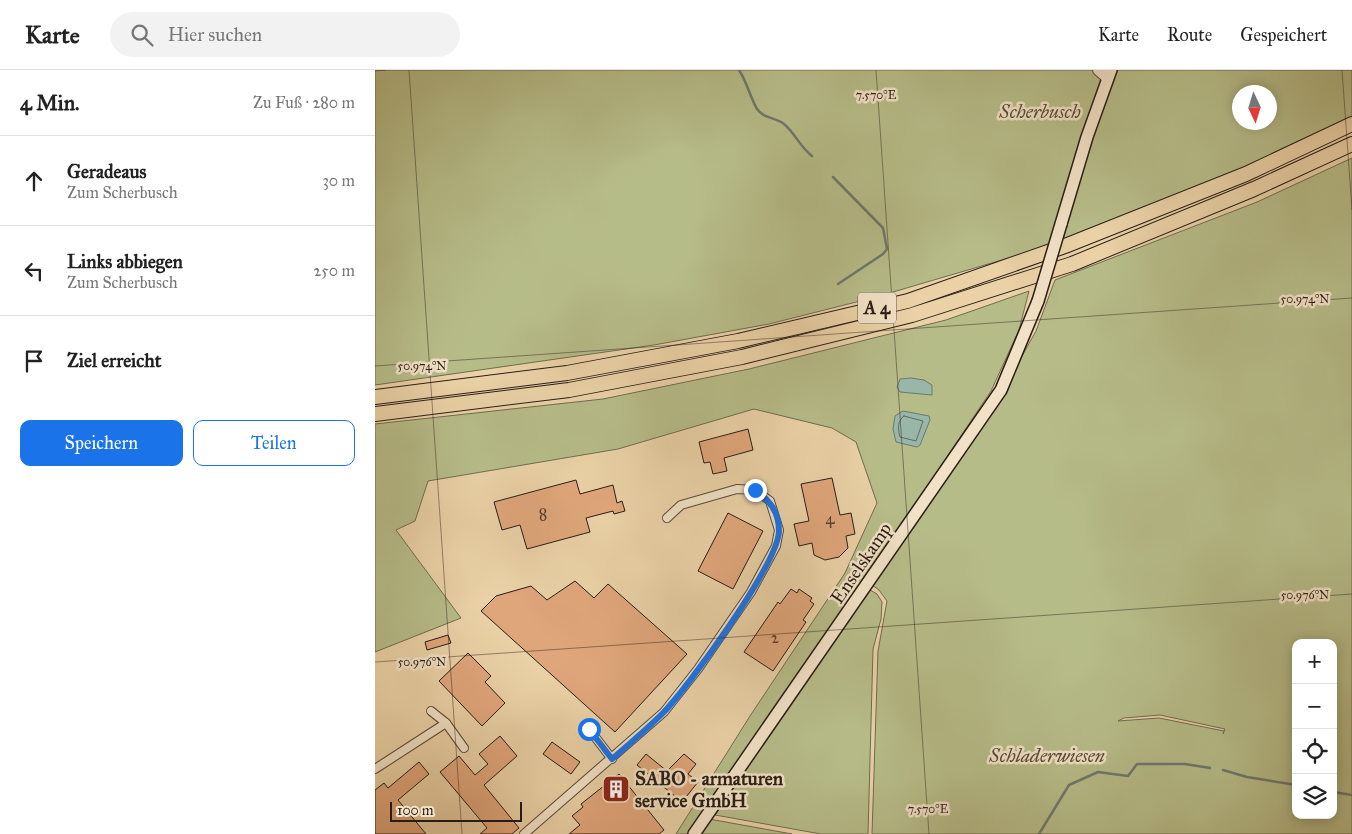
<!DOCTYPE html>
<html lang="de">
<head>
<meta charset="utf-8">
<style>
	body { margin:0; font-family:"IM FELL Great Primer",serif; background:#f2f2f2; color:#222 }
	.controls { position:absolute; right:15px; bottom:15px; display:grid; overflow:hidden; border-radius:10px; box-shadow:0 2px 12px #0003 }
	.controls button { width:45px; height:45px; display:grid; place-items:center; padding:0; border:0; border-bottom:1px solid #e0e0e0; background:#fff; color:#222; font:25px sans-serif }
	.compass { position:absolute; left:857px; top:15px; width:45px; height:45px; border-radius:50%; background:#fff; box-shadow:0 2px 12px #0003; rotate:176deg }
	.scale { position:absolute; left:15px; bottom:12px; width:132px; box-sizing:border-box; padding-left:5px; border:2px solid #291d16; border-top:0; font-size:14px; line-height:18px; white-space:nowrap; color:#291d16; -webkit-text-stroke:4px #f1e1c5; paint-order:stroke }
	.stop { position:absolute; width:15px; height:15px; margin:-11px; border:4px solid #1a73e8; border-radius:50%; background:#fff }
	.stop.end { background:#1a73e8; border-color:#fff; box-shadow:0 1px 5px #0008 }
	.list { margin:0; padding:0; list-style:none }
	h2 { display:flex; justify-content:space-between; align-items:center; height:65px; margin:0; padding:0 20px; font-size:21px }
	h2 small { font-size:16px; font-weight:400; color:#767676 }
	.list li { display:grid; grid-template-columns:32px 1fr auto; gap:15px; align-items:center; box-sizing:border-box; height:90px; padding:0 20px; border-top:1px solid #e0e0e0 }
	.list b { display:block; font-size:19px; white-space:nowrap }
	.list p { margin:0; font-size:16px; white-space:nowrap; color:#767676 }
	.list em { font-size:16px; font-style:normal; color:#767676 }
	.actions { display:flex; gap:10px; padding:15px 20px }
	.actions a { flex:1; padding:11px 0; border:1px solid #1a73e8; border-radius:10px; text-align:center; font-size:18px; color:#1a73e8 }
	.actions .main { background:#1a73e8; color:#fff }
	.icon { flex:none; width:28px; height:28px; fill:none; stroke:currentColor; stroke-width:2; stroke-linecap:round; stroke-linejoin:round }
	.map { position:relative; flex:none; width:977px; height:764px; overflow:hidden }
	header { display:flex; align-items:center; gap:30px; box-sizing:border-box; height:70px; padding:0 25px; background:#fff; border-bottom:1px solid #e0e0e0 }
	header strong { font-size:24px }
	nav { display:flex; gap:28px; margin-inline-start:auto; font-size:18px }
	.search { width:350px; height:45px; background:#f2f2f2; display:flex; align-items:center; gap:12px; box-sizing:border-box; padding:0 18px; border-radius:28px; color:#767676; font-size:19px }
	main { display:flex }
	aside { flex:1; background:#fff }
	.map>svg:first-child { display:block }
</style>
</head>
<body>
<header>
<strong>Karte</strong>
<div class="search"><svg class="icon" aria-label="search" viewBox="0 0 24 24"><circle cx="10" cy="10" r="6"/><path d="M15 15l6 6"/></svg>Hier suchen</div>
<nav><a>Karte</a><a>Route</a><a>Gespeichert</a></nav>
</header>
<main>
<aside>
<h2>4 Min.<small>Zu Fuß · 280 m</small></h2>
<ul class="list">
<li><svg class="icon" aria-label="ahead" viewBox="0 0 24 24"><path d="M12 20V5M6 11l6-6 6 6"/></svg><div><b>Geradeaus</b><p>Zum Scherbusch</p></div><em>30 m</em></li>
<li><svg class="icon" aria-label="left" viewBox="0 0 24 24"><path d="M17 20v-9H6M10 6l-5 5 5 5"/></svg><div><b>Links abbiegen</b><p>Zum Scherbusch</p></div><em>250 m</em></li>
<li><svg class="icon" aria-label="arrive" viewBox="0 0 24 24"><path d="M6 21V4h12l-3 4 3 4H6"/></svg><div><b>Ziel erreicht</b></div></li>
</ul>
<div class="actions"><a class="main">Speichern</a><a>Teilen</a></div>
</aside>
<div class="map">
<svg width="977" height="764" viewBox="0 0 977 764">
	<rect width="100%" height="100%" fill="#ead1a6"/>
	<filter id="stains"><feTurbulence type="fractalNoise" baseFrequency=".004" numOctaves="4"/><feColorMatrix values="0 0 0 0 .2 0 0 0 0 .09 0 0 0 0 .02 0 0 0 .5 -.17"/></filter>
	<radialGradient id="worn" r=".72"><stop offset=".6" stop-color="#630" stop-opacity="0"/><stop offset="1" stop-color="#630" stop-opacity=".3"/></radialGradient>
	<g fill="#b6bc88" stroke="#706c4f" fill-rule="evenodd">
		<path d="M0 0H977V47L870 98 688 172 501 227 394 254 279 275 0 315ZM864 22H894V52H864Z"/>
		<path d="M977 88V764H497L503 581 512 531 504 520 497 515 628 320 661 261 680 210 882 132ZM921 573H958V745H921ZM785 645 850 659 848 664 849 661 784 648 743 651 749 648Z"/>
		<path d="M654 221 644 260 616 321 486 515 313 764H301L375 646 470 503 502 433 481 372 457 358 379 339 243 379 53 411 40 451 21 460 86 548 0 582V354L228 329 374 299 571 250Z"/>
		<path d="M495 520 502 524 507 532 506 549 498 579 493 764H446L340 745Z"/>
		<path d="M334 749 417 764H324Z"/>
	</g>
	<g fill="#98b7a9" stroke="#6c796e">
		<path d="M536 308 549 310 557 315V325L525 322 522 317 525 309Z"/>
		<path d="M528 341 554 346 555 350 545 375 542 377 521 372 518 359 520 346Z"/>
	</g>
	<g fill="none" stroke-linecap="round" stroke-linejoin="round">
		<path stroke="#606a60" stroke-width="1" d="M529 346 548 351 541 371 525 367C523 359 522 351 529 346Z"/>
		<g stroke="#6c796e" stroke-width="2.5">
			<path d="M364 0C372 12 375 27 382 39 389 49 400 47 409 54 420 63 425 77 437 86"/>
			<path d="M458 107 508 158 512 179 508 184 463 214"/>
			<path d="M848 700 872 707 921 715"/>
			<path d="M958 722 977 725"/>
			<path d="M664 764 694 715 723 702 753 706 762 694H810L835 698"/>
		</g>
	</g>
	<g fill="#dfa67b" stroke="#291d16">
		<path d="M373 359 378 380 349 388 352 401 338 404 335 392 329 393 324 372Z"/>
		<path d="M457 408 465 445 476 443 480 464 471 466 473 478 464 487 450 490 439 485 437 473 424 476 419 454 434 451 426 414Z"/>
		<path d="M201 410 205 424 238 415 242 433 247 431 250 441 239 444 238 441 211 448 215 462 152 479 145 455 127 460 119 432Z"/>
		<path d="M353 443 388 461 358 519 323 501Z"/>
		<path d="M200 511 219 528 233 514 312 584 240 662 106 541 121 526 156 516 172 530Z"/>
		<path d="M416 519 422 523 424 519 437 528 435 531 439 534 428 550 431 552 398 601 369 582 403 532 405 534Z"/>
		<path d="M73 565 76 573 52 580 50 572Z"/>
		<path d="M93 583 116 606 110 612 130 633 107 656 64 611Z"/>
		<path d="M125 666 142 686 109 715 144 758 137 764H105L112 758 65 702 84 686 100 705 113 694 104 684Z"/>
		<path d="M177 672 205 692 196 704 168 684Z"/>
		<path d="M271 684 292 701 309 684 321 694 313 704 323 712 307 732 262 695Z"/>
		<path d="M44 692 54 704 23 730 51 764H0V720L9 713 13 718Z"/>
		<path d="M244 704 289 760 284 764H194L205 755 197 746 208 737 206 734Z"/>
	</g>
	<g fill="none" stroke-linecap="round" stroke-linejoin="round">
		<g stroke="#594a3a" stroke-width="10">
			<g id="minor">
				<path d="M56 641 71 653"/>
				<path d="M214 659 237 689"/>
				<path d="M0 699 71 653 89 678"/>
				<path d="M149 764 289 642 323 599 376 522 401 476 404 460 395 431 380 420 362 419 306 435 292 448"/>
			</g>
		</g>
		<g stroke="#594a3a" stroke-width="12">
			<path id="tertiary" d="M723 0 732 8"/>
		</g>
		<g stroke="#291d16" stroke-width="14">
			<g id="secondary">
				<path d="M686 154 712 67 736 0"/>
				<path d="M319 764 626 320 663 231"/>
			</g>
		</g>
		<g stroke="#291d16" stroke-width="16">
			<g id="motorway">
				<path d="M0 327 192 303 363 271 533 231 690 176 871 104 977 54"/>
				<path d="M0 344 194 320 367 287 537 245 697 194 879 119 977 74"/>
			</g>
		</g>
		<use href="#minor" stroke="#f1e1c5" stroke-width="8"/>
		<use href="#tertiary" stroke="#f1e1c5" stroke-width="10"/>
		<use href="#secondary" stroke="#f1e1c5" stroke-width="11"/>
		<use href="#motorway" stroke="#ead1a6" stroke-width="14"/>
		<g stroke="#291d16" stroke-width="14" stroke-linecap="butt">
			<path id="secondary-bridge" d="M663 231 686 154"/>
		</g>
		<use href="#secondary-bridge" stroke="#f1e1c5" stroke-width="11"/>
	</g>
	<g fill="none" stroke-linecap="round" stroke-linejoin="round">
		<path stroke="#1a73e8" stroke-width="6" d="M214 659 237 689C254 674 272 659 288 643 314 616 403 494 404 461 404 441 394 430 380 420"/>
	</g>
	<path fill="none" stroke="#291d16" stroke-width="1" stroke-opacity="0.45" d="M34 0 87 764M501 0 554 764M967 0 977 140M0 1 11 0M0 296 977 228M0 592 977 524"/>
	<defs>
		<g id="building-square" transform="scale(1.4375)"><rect x="-9" y="-9" width="18" height="18" rx="4" fill="#8f2418" stroke="#f1e1c5"/><path d="M-4-6H4V6H1V3H-1V6H-4ZM-2.5-4.3h1.7v1.8h-1.7ZM.8-4.3h1.7v1.8H.8ZM-2.5-1h1.7V.8h-1.7ZM.8-1h1.7V.8H.8Z" fill="#fff"/></g>
	</defs>
	<g fill-rule="evenodd">
		<use href="#building-square" x="241" y="719"/>
	</g>
	<g text-anchor="middle" dominant-baseline="central" stroke-width="5" stroke-linejoin="round" paint-order="stroke">
		<g font-size="16" fill="#563f2f">
			<text x="168" y="444">8</text>
			<text x="455" y="448">4</text>
			<text x="400" y="567">2</text>
		</g>
		<rect fill="#f1e1c5" stroke="#65584a" stroke-width="1" x="483" y="222.5" width="38" height="31" rx="4"/>
		<g font-size="18" font-weight="bold" fill="#291d16">
			<text x="502" y="238">A 4</text>
		</g>
		<g font-size="19" font-style="italic" fill="#534d38" stroke="#f1e1c5">
			<text x="665" y="41">Scherbusch</text>
			<text x="672" y="685">Schladerwiesen</text>
		</g>
		<g font-size="19" fill="#291d16" stroke="#f1e1c5">
			<text transform="translate(486 493) rotate(-56)">Enselskamp</text>
		</g>
		<g font-size="19" font-weight="bold" fill="#291d16" stroke="#f1e1c5" text-anchor="start">
			<text x="260" y="708">SABO - armaturen<tspan x="260" dy="22">service GmbH</tspan></text>
		</g>
	</g>
	<g font-size="12" text-anchor="middle" fill="#291d16" stroke="#f1e1c5" stroke-width="5" stroke-linejoin="round" paint-order="stroke">
		<text x="501" y="29">7.570°E</text>
		<text x="930" y="233">50.974°N</text>
		<text x="47" y="300">50.974°N</text>
		<text x="930" y="529">50.976°N</text>
		<text x="47" y="596">50.976°N</text>
		<text x="553" y="743">7.570°E</text>
	</g>
	<rect width="100%" height="100%" filter="url(#stains)"/>
	<rect width="100%" height="100%" fill="url(#worn)"/>
</svg>
<div class="controls">
<button>+</button>
<button>−</button>
<button><svg class="icon" aria-label="locate" viewBox="0 0 24 24"><circle cx="12" cy="12" r="6"/><path d="M12 2v4M12 18v4M2 12h4M18 12h4"/></svg></button>
<button><svg class="icon" aria-label="layers" viewBox="0 0 24 24"><path d="M12 4l9 5-9 5-9-5zM3 14l9 5 9-5"/></svg></button>
</div>
<svg class="compass" viewBox="-18 -18 36 36"><path d="M0-13l5 13h-10z" fill="#e53935"/><path d="M0 13l5-13h-10z" fill="#767676"/></svg>
<div class="scale">100 m</div>
<div class="stop" style="left:214px;top:659px"></div>
<div class="stop end" style="left:380px;top:420px"></div>
</div>
</main>
</body>
</html>
